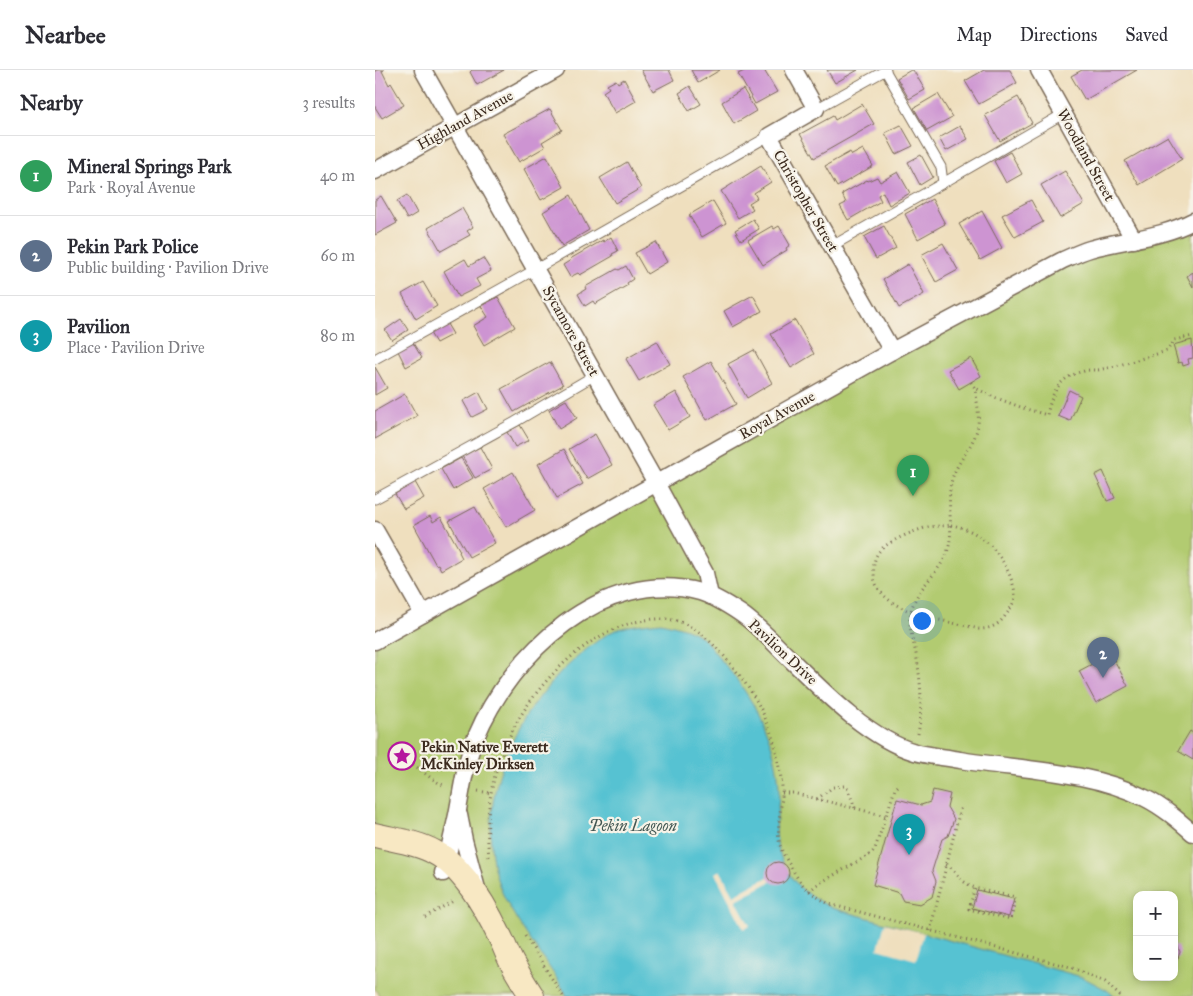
<!DOCTYPE html>
<html lang="en">
<head>
<meta charset="utf-8">
<style>
	body { margin:0; font-family:"IM FELL Great Primer",serif; background:#f7f7f7; color:#2b2b33 }
	.controls { position:absolute; right:15px; bottom:15px; display:grid; overflow:hidden; border-radius:10px; box-shadow:0 2px 8px #0003 }
	.controls button { width:45px; height:45px; display:grid; place-items:center; padding:0; border:0; border-bottom:1px solid #e1e1e2; background:#fff; color:#2b2b33; font:25px sans-serif }
	.you { position:absolute; left:546px; top:550px; width:18px; height:18px; margin:-12px; border:4px solid #fff; border-radius:50%; background:#1a73e8; box-shadow:0 0 0 8px #1a73e833 }
	.badge { display:grid; place-items:center; width:32px; height:32px; border-radius:50%; background:#b5179e; color:#fff; font-size:16px; font-weight:700 }
	.pin { position:absolute; translate:-50% -41px; filter:drop-shadow(0 1px 2px #0008) }
	.pin::after { content:''; position:absolute; top:26px; width:18px; height:15px; background:inherit; clip-path:polygon(0 0,100% 0,50% 100%) }
	.list { margin:0; padding:0; list-style:none }
	h2 { display:flex; justify-content:space-between; align-items:center; height:65px; margin:0; padding:0 20px; font-size:21px }
	h2 small { font-size:16px; font-weight:400; color:#7c7c81 }
	.list li { display:grid; grid-template-columns:32px 1fr auto; gap:15px; align-items:center; box-sizing:border-box; height:80px; padding:0 20px; border-top:1px solid #e1e1e2 }
	.list b { display:block; font-size:19px; white-space:nowrap }
	.list p { margin:0; font-size:16px; white-space:nowrap; color:#7c7c81 }
	.list em { font-size:16px; font-style:normal; color:#7c7c81 }
	.map { position:relative; flex:none; width:818px; height:926px; overflow:hidden }
	header { display:flex; align-items:center; gap:30px; box-sizing:border-box; height:70px; padding:0 25px; background:#fff; border-bottom:1px solid #e1e1e2 }
	header strong { font-size:24px }
	nav { display:flex; gap:28px; margin-inline-start:auto; font-size:18px }
	main { display:flex }
	aside { flex:1; background:#fff }
	.map>svg:first-child { display:block }
</style>
</head>
<body>
<header>
<strong>Nearbee</strong>
<nav><a>Map</a><a>Directions</a><a>Saved</a></nav>
</header>
<main>
<aside>
<h2>Nearby<small>3 results</small></h2>
<ul class="list">
<li><span class="badge" style="background:#2e9e5b">1</span><div><b>Mineral Springs Park</b><p>Park · Royal Avenue</p></div><em>40 m</em></li>
<li><span class="badge" style="background:#5c6f8a">2</span><div><b>Pekin Park Police</b><p>Public building · Pavilion Drive</p></div><em>60 m</em></li>
<li><span class="badge" style="background:#0f9aa8">3</span><div><b>Pavilion</b><p>Place · Pavilion Drive</p></div><em>80 m</em></li>
</ul>
</aside>
<div class="map">
<svg width="818" height="926" viewBox="0 0 818 926">
	<rect width="100%" height="100%" fill="#f7f3e8"/>
	<filter id="ink" filterUnits="userSpaceOnUse"><feTurbulence type="fractalNoise" baseFrequency=".02" numOctaves="2"/><feDisplacementMap in="SourceGraphic" scale="10" xChannelSelector="R" yChannelSelector="G"/><feConvolveMatrix kernelMatrix="1 2 1 2 8 2 1 2 1" color-interpolation-filters="sRGB"/></filter>
	<filter id="wash" filterUnits="userSpaceOnUse"><feTurbulence type="fractalNoise" baseFrequency=".0096" numOctaves="4" result="noise"/><feDisplacementMap in="SourceGraphic" scale="20" xChannelSelector="R" yChannelSelector="G"/><feGaussianBlur stdDeviation="1.12" result="paint"/><feColorMatrix in="noise" values="0 0 0 0 0 0 0 0 0 0 0 0 0 0 0 0 0 1.4 0 .05"/><feComposite in="paint" operator="in"/></filter>
	<g filter="url(#wash)">
		<rect width="100%" height="100%" fill="#efdfbe"/>
		<path fill="#b2cb71" stroke="#767a48" fill-rule="evenodd" d="M818 151V926H4L0 919V571L673 198ZM762 825H799V907H762Z"/>
		<path fill="#57c2d2" stroke="#497678" d="M286 552C299 555 313 558 325 566 332 571 339 581 345 589 377 625 403 671 404 721 404 743 397 764 405 785 416 814 431 825 457 838L707 907 732 920 739 926H192C171 886 128 842 119 798 104 721 141 642 198 591 209 581 221 571 234 563 250 555 268 554 286 552Z"/>
		<g fill="#efdfbe">
			<path d="M412 797 414 802 361 830 375 856 369 859 340 803 345 800 359 825Z"/>
			<path d="M510 853 549 863 541 890 503 879Z"/>
		</g>
		<g id="blocks">
			<g fill="#cd94d2">
				<path d="M0 0H9L7 1 14 15 16 13 29 35 7 48 0 37Z"/>
				<path d="M97 0H129L102 15 95 2Z"/>
				<path d="M266 0H294L299 10 278 21Z"/>
				<path d="M316 0H345L323 13Z"/>
				<path d="M371 0H389L402 22 380 34 363 4Z"/>
				<path d="M452 0H483L460 13Z"/>
				<path d="M536 0H538L550 20 534 29 522 8Z"/>
				<path d="M609 0H635L642 13 604 34 590 11Z"/>
				<path d="M707 0H762L710 30 696 6Z"/>
				<path d="M249 9 261 31 240 43 228 22 234 18 232 15 241 10 243 13Z"/>
				<path d="M315 16 326 34 314 41 304 23Z"/>
				<path d="M368 19 381 41 359 54 347 32Z"/>
				<path d="M563 24 577 47 552 61 539 38Z"/>
				<path d="M643 27 657 53 625 71 610 45Z"/>
				<path d="M487 34 499 54 439 88 425 64 458 46 460 50Z"/>
				<path d="M175 39 187 60 167 72 170 77 144 92 128 64Z"/>
				<path d="M526 55 538 76 521 84 510 63Z"/>
				<path d="M585 56 593 69 571 81 564 68Z"/>
				<path d="M793 66 807 89 764 115 750 91Z"/>
				<path d="M488 79 498 96 462 117 450 96 475 82 477 85Z"/>
				<path d="M635 82 647 104 631 113 619 91Z"/>
				<path d="M546 85 558 107 545 115 533 92Z"/>
				<path d="M172 86 189 117 166 130 149 99Z"/>
				<path d="M252 92 266 118 240 133 225 108Z"/>
				<path d="M386 96 396 112 379 123 382 128 374 133 378 139 363 148 346 121Z"/>
				<path d="M690 101 709 134 685 148 666 115Z"/>
				<path d="M523 102 535 123 514 135 508 122 503 125 506 131 473 150 465 136 471 133 467 124 492 110 493 111 502 107 505 112Z"/>
				<path d="M32 125 42 143 32 149 22 131Z"/>
				<path d="M196 125 214 160 187 176 168 142Z"/>
				<path d="M6 126 22 153 0 165V130Z"/>
				<path d="M557 129 570 154 543 169 530 144Z"/>
				<path d="M656 130 668 152 640 167 627 145Z"/>
				<path d="M338 131 351 153 327 167 314 145Z"/>
				<path d="M87 138 98 157 92 161 95 165 66 181 53 158Z"/>
				<path d="M607 141 627 178 605 190 584 154Z"/>
				<path d="M378 149 384 159 366 170 360 160Z"/>
				<path d="M397 156 399 159 404 156 415 175 411 178 412 180 388 195 373 170Z"/>
				<path d="M509 156 521 178 501 189 489 167Z"/>
				<path d="M236 167 243 181 237 184 238 186 205 205 203 203 195 207 188 195 196 190 195 189 228 170 229 172Z"/>
				<path d="M281 172 292 192 272 204 260 183Z"/>
				<path d="M568 173 583 200 561 212 546 185Z"/>
				<path d="M108 188 116 201 101 209 105 216 83 227 69 201 90 189 94 196Z"/>
				<path d="M533 194 549 224 524 238 508 209Z"/>
				<path d="M251 196 258 209 252 213 253 215 220 234 218 231 210 236 203 224 211 219 210 217 242 199 244 200Z"/>
				<path d="M818 202V217L812 206Z"/>
				<path d="M48 212 62 236 41 249 27 224Z"/>
				<path d="M378 225 387 241 358 257 349 241Z"/>
				<path d="M123 227 140 257 109 275 98 256 113 247 106 236Z"/>
				<path d="M26 249 33 260 17 270 10 260Z"/>
				<path d="M420 250 439 284 416 298 396 264Z"/>
				<path d="M72 254 78 264 61 273 55 263Z"/>
				<path d="M817 270 818 288 813 289 814 294 808 296 807 292 803 293 798 275Z"/>
				<path d="M282 271 295 294 264 311 251 289Z"/>
				<path d="M38 273 47 288 31 297 23 281Z"/>
				<path d="M379 280 397 313 372 328 353 294Z"/>
				<path d="M596 288 606 306 584 319 573 300Z"/>
				<path d="M336 291 361 334 332 350 308 307Z"/>
				<path d="M175 292 188 315 139 342 126 319Z"/>
				<path d="M0 297 12 318 0 325Z"/>
				<path d="M694 320 706 326 695 351 683 346Z"/>
				<path d="M104 322 113 339 97 347 88 331Z"/>
				<path d="M301 322 315 347 293 360 278 335Z"/>
				<path d="M30 324 42 346 0 369V341Z"/>
				<path d="M191 330 202 348 184 359 174 340Z"/>
				<path d="M145 355 154 370 140 377 132 362Z"/>
				<path d="M220 364 237 395 212 409 194 379Z"/>
				<path d="M105 377 117 399 100 408 87 386Z"/>
				<path d="M189 379 208 414 182 428 163 394Z"/>
				<path d="M86 388 98 408 78 420 66 399Z"/>
				<path d="M728 401 740 428 732 431 720 405Z"/>
				<path d="M138 402 160 440 131 457 109 419Z"/>
				<path d="M40 412 49 428 29 439 20 424Z"/>
				<path d="M100 437 120 473 94 487 74 451Z"/>
				<path d="M55 446 58 452 66 447 85 481 84 482 87 488 66 500 63 494 61 495 39 455Z"/>
				<path d="M736 584 753 616 721 633 704 601Z"/>
				<path d="M815 661 818 663V690L803 681Z"/>
				<path d="M558 720 575 724 572 737 579 749 573 766 567 769 557 801 561 811 557 827 545 834 528 831 524 823 498 815 522 729 546 735 555 732Z"/>
				<circle cx="403" cy="803" r="11"/>
				<path d="M602 820 639 829 634 847 597 838Z"/>
				<path d="M799 876 803 877 805 882 803 888 799 890Z"/>
			</g>
		</g>
	</g>
	<g filter="url(#ink)">
		<use href="#blocks" fill-opacity="0" stroke="#7a6956" stroke-width="1"/>
		<g fill="none" stroke-linecap="round" stroke-linejoin="round">
			<g stroke="#7a6956" stroke-width="11">
				<g id="service">
					<path d="M441 39 511 0"/>
					<path d="M568 113 688 44"/>
					<path d="M457 176 568 113 566 97 510 0"/>
					<path d="M0 289 161 199 394 66"/>
					<path d="M0 429 140 352 220 305"/>
				</g>
			</g>
			<g stroke="#7a6956" stroke-width="19">
				<g id="minor">
					<path d="M48 0 281 413 330 503 335 526"/>
					<path d="M419 0 441 39 394 66 517 281"/>
					<path d="M664 0 759 170"/>
					<path d="M0 101 181 0"/>
					<path d="M0 460 48 544"/>
					<path d="M0 571 517 281 686 191C695 187 705 182 715 179 750 169 786 168 818 151"/>
					<path d="M84 745 89 770 102 819"/>
					<path d="M68 803C73 784 78 764 82 745 87 719 90 692 101 667 136 584 228 496 325 522 339 526 353 535 365 543 380 553 393 567 406 580 442 615 491 668 540 682 554 686 570 687 585 690 646 700 713 700 770 728 788 737 803 750 818 763"/>
				</g>
			</g>
			<g stroke="#7a6956" stroke-width="26">
				<path id="secondary" d="M0 765C19 770 41 772 59 782 87 796 111 838 124 865 129 874 132 884 137 893 143 904 150 915 157 926"/>
			</g>
			<g stroke="#7a6956" stroke-width="3" stroke-dasharray="1 4" stroke-linecap="butt">
				<path d="M596 312 600 318 619 327 648 338 672 345C677 322 684 307 709 301 715 299 722 301 728 299 750 294 771 287 792 281L799 270 818 266"/>
				<path d="M576 455C604 459 625 481 635 506 637 511 640 519 640 525 640 532 635 540 630 546 624 555 615 559 604 559 578 552 543 548 520 534 510 528 499 517 499 505 498 497 499 489 503 483 510 472 541 460 553 457 561 456 569 456 576 455Z"/>
				<path d="M543 664C548 637 546 611 541 584 539 573 534 559 535 547 538 520 562 506 571 485 581 462 571 438 576 414 579 395 595 381 601 363 606 349 602 333 600 318"/>
				<path d="M35 693 28 697 20 696 16 687 17 680 23 676 29 675C36 681 37 684 35 693 48 700 58 712 71 716"/>
				<path d="M103 721 115 723"/>
				<path d="M407 723H418L511 746"/>
				<path d="M442 729 458 717 469 716 473 719 480 738"/>
				<path d="M114 787C109 737 118 696 142 652 165 611 208 568 253 554 269 549 292 546 308 553 326 561 336 572 349 586 376 617 397 651 403 692 405 703 408 715 407 726 406 741 401 760 405 775 407 782 411 789 415 795 427 818 433 821 454 834L695 897 730 912 745 926"/>
				<path d="M571 795C580 798 582 808 591 813 601 821 628 824 641 827L636 849 594 839 600 817"/>
				<path d="M434 821 443 814 496 784 500 779 520 719 523 716"/>
				<path d="M50 847 80 830"/>
				<path d="M555 861 586 736"/>
				<path d="M150 866 188 926"/>
			</g>
			<use href="#service" stroke="#fff" stroke-width="9"/>
			<use href="#minor" stroke="#fff" stroke-width="16"/>
			<use href="#secondary" stroke="#f8e8c3" stroke-width="24"/>
		</g>
	</g>
	<defs>
		<g id="sight-ring" transform="scale(1.4375)"><circle r="9.5" fill="#f7f3e8" stroke="#b5179e" stroke-width="1.5"/><path d="M0-6L1.8-2.2L6-1.7L2.9 1.2L3.7 5.4L0 3.3L-3.7 5.4L-2.9 1.2L-6-1.7L-1.8-2.2Z" fill="#b5179e"/></g>
	</defs>
	<g fill-rule="evenodd">
		<use href="#sight-ring" x="27" y="686"/>
	</g>
	<g text-anchor="middle" dominant-baseline="central" stroke-width="4.5" stroke-linejoin="round" paint-order="stroke">
		<g font-size="15" fill="#3b2a1e" stroke="#f7f3e8">
			<text transform="translate(90 50) rotate(-29)">Highland Avenue</text>
			<text transform="translate(711 85) rotate(61)">Woodland Street</text>
			<text transform="translate(431 131) rotate(60)">Christopher Street</text>
			<text transform="translate(196 261) rotate(61)">Sycamore Street</text>
			<text transform="translate(402 345) rotate(-29)">Royal Avenue</text>
			<text transform="translate(408 582) rotate(43)">Pavilion Drive</text>
		</g>
		<g font-size="15" font-weight="bold" fill="#3b2a1e" stroke="#f7f3e8" text-anchor="start">
			<text x="46" y="677">Pekin Native Everett<tspan x="46" dy="17">McKinley Dirksen</tspan></text>
		</g>
		<g font-size="16" font-style="italic" fill="#435854" stroke="#f7f3e8">
			<text x="258" y="755">Pekin Lagoon</text>
		</g>
	</g>
</svg>
<div class="controls">
<button>+</button>
<button>−</button>
</div>
<div class="you"></div>
<div class="pin badge" style="left:538px;top:426px;background:#2e9e5b">1</div>
<div class="pin badge" style="left:728px;top:608px;background:#5c6f8a">2</div>
<div class="pin badge" style="left:534px;top:785px;background:#0f9aa8">3</div>
</div>
</main>
</body>
</html>
